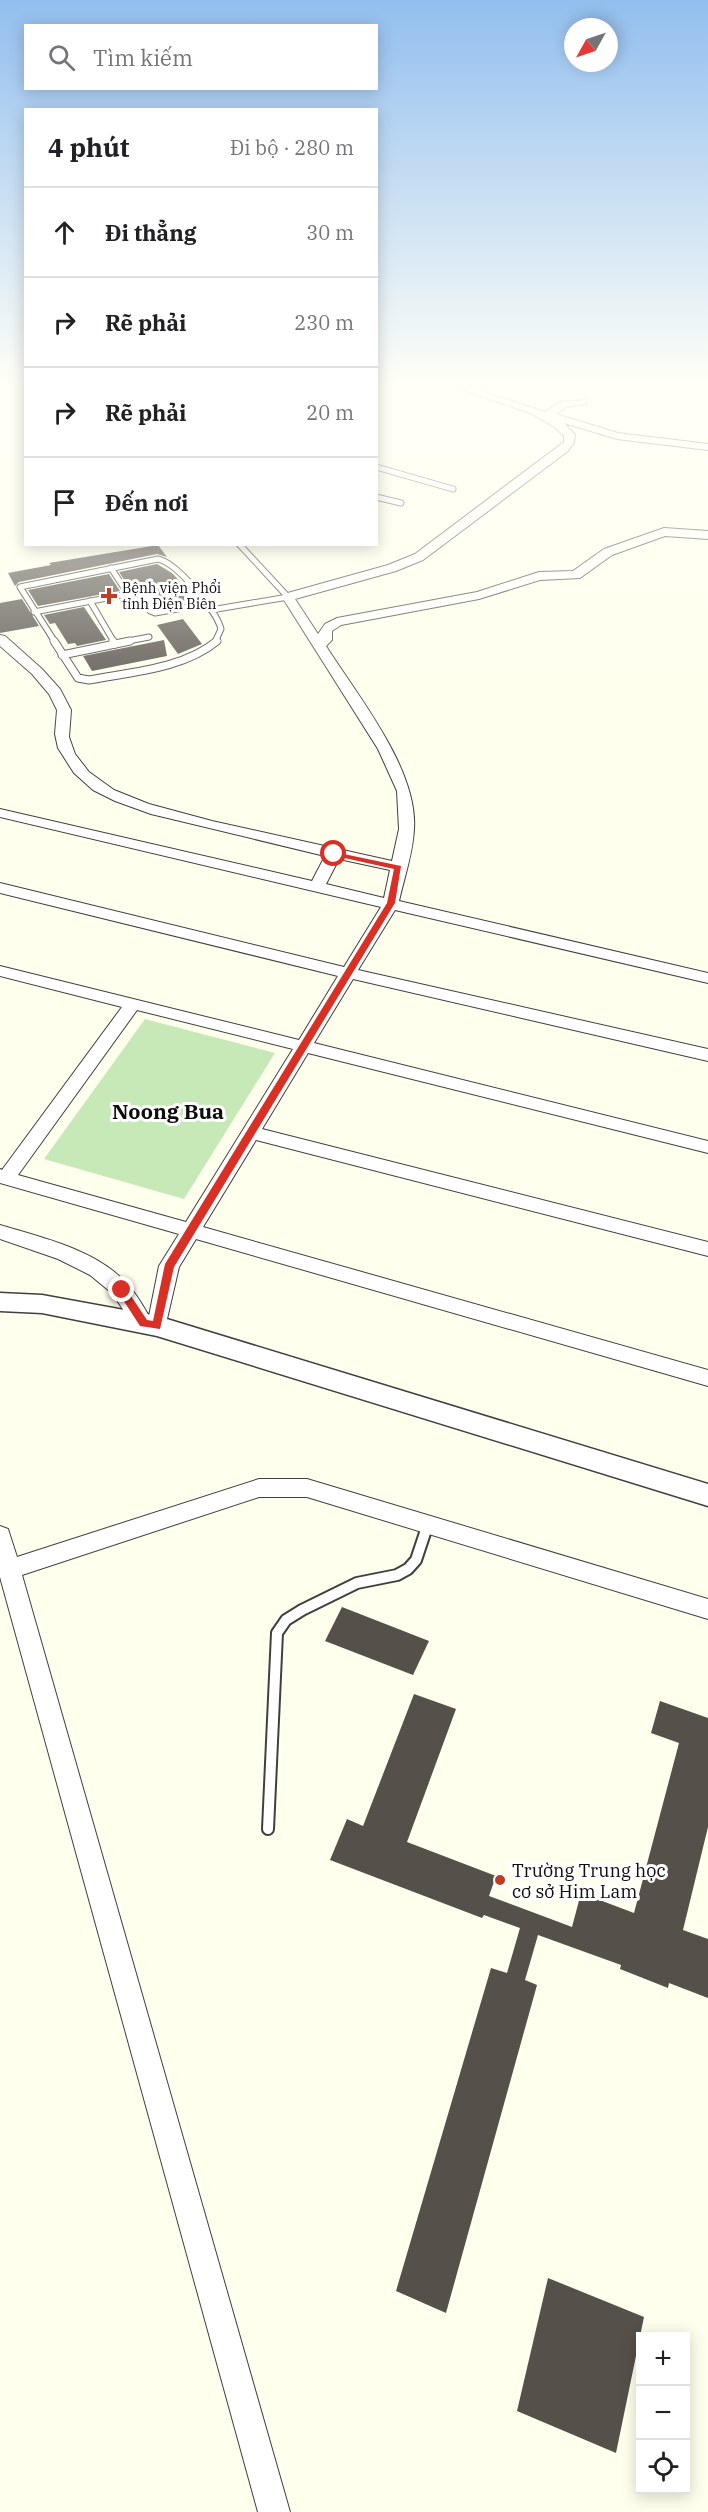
<!DOCTYPE html>
<html lang="vi">
<head>
<meta charset="utf-8">
<style>
	body { margin:0; font-family:"IBM Plex Serif",serif; background:#f2f2f2; color:#202124 }
	.controls { position:absolute; right:18px; bottom:18px; display:grid; overflow:hidden; border-radius:0px; box-shadow:0 3px 15px #0003 }
	.controls button { width:54px; height:54px; display:grid; place-items:center; padding:0; border:0; border-bottom:2px solid #e0e0e0; background:#fff; color:#202124; font:30px sans-serif }
	.compass { position:absolute; left:564px; top:18px; width:54px; height:54px; border-radius:50%; background:#fff; box-shadow:0 3px 15px #0003; rotate:230deg }
	.stop { position:absolute; width:18px; height:18px; margin:-14px; border:4px solid #d93025; border-radius:50%; background:#fff }
	.stop.end { background:#d93025; border-color:#fff; box-shadow:0 2px 6px #0008 }
	.list { margin:0; padding:0; list-style:none }
	h2 { display:flex; justify-content:space-between; align-items:center; height:78px; margin:0; padding:0 24px; font-size:26px }
	h2 small { font-size:20px; font-weight:400; color:#757577 }
	.list li { display:grid; grid-template-columns:39px 1fr auto; gap:18px; align-items:center; box-sizing:border-box; height:90px; padding:0 24px; border-top:2px solid #e0e0e0 }
	.list b { display:block; font-size:22px; white-space:nowrap }
	.list em { font-size:20px; font-style:normal; color:#757577 }
	.icon { flex:none; width:33px; height:33px; fill:none; stroke:currentColor; stroke-width:2; stroke-linecap:round; stroke-linejoin:round }
	.map { position:relative; flex:none; width:708px; height:2512px; overflow:hidden }
	.search { position:absolute; background:#fff; box-shadow:0 3px 15px #0003; left:24px; top:24px; width:354px; height:66px; display:flex; align-items:center; gap:15px; box-sizing:border-box; padding:0 21px; border-radius:0px; color:#757577; font-size:22px }
	.panel { position:absolute; background:#fff; box-shadow:0 3px 15px #0003; left:24px; top:108px; width:354px; height:438px; border-radius:0px }
	.map>svg:first-child { display:block }
</style>
</head>
<body>
<div class="map">
<svg width="708" height="2512" viewBox="0 0 708 2512">
	<rect width="100%" height="100%" fill="#ffffed"/>
	<path fill="#c6e9b7" d="M145 1019 275 1053 184 1199 44 1159Z"/>
	<g fill="#555049">
		<path d="M158 545 167 557 157 554 19 582 15 586 8 573 51 565 49 563Z"/>
		<path d="M157 564 172 573 196 598 162 605 151 589H130L119 572Z"/>
		<path d="M109 574 120 591 38 606 28 590Z"/>
		<path d="M22 599 39 626 0 633V603Z"/>
		<path d="M84 607 106 640 77 646 75 643 68 644 55 623 50 624 44 615Z"/>
		<path d="M183 619 202 644 178 654 157 625Z"/>
		<path d="M164 640 167 656 92 671 83 656Z"/>
		<path d="M342 1607 429 1641 413 1675 325 1641Z"/>
		<path d="M414 1694 456 1709 407 1842 496 1876 489 1896 572 1927 581 1893 634 1913 679 1743 651 1733 660 1701 708 1718V1827L683 1930 708 1939V1998L669 1983 668 1988 620 1969 621 1965 538 1935 525 1980 537 1985 446 2313 396 2291 491 1968 507 1973 520 1928 484 1915 482 1918 330 1860 347 1819 363 1826Z"/>
		<path d="M548 2278 644 2317 616 2453 517 2411Z"/>
	</g>
	<g fill="none" stroke-linecap="round" stroke-linejoin="round">
		<g stroke="#404040" stroke-width="7">
			<g id="service-far2">
				<path d="M376 467 453 489"/>
				<path d="M376 497 401 503"/>
				<path d="M239 544 288 597"/>
				<path d="M111 568 128 594"/>
				<path d="M90 601 114 642"/>
				<path d="M211 610 288 597"/>
				<path d="M34 612 138 592 150 611 155 613 205 604"/>
				<path d="M55 642 20 587 158 559C177 563 216 610 221 629L215 642"/>
				<path d="M123 642 149 637"/>
			</g>
		</g>
		<g stroke="#404040" stroke-width="9">
			<g id="service-far1">
				<path d="M54 641 78 678 89 680C131 672 183 669 217 641"/>
				<path d="M113 641 115 644"/>
				<path d="M62 655 130 641"/>
			</g>
		</g>
		<g stroke="#404040" stroke-width="14">
			<path id="service" d="M268 1829 277 1633 286 1620 302 1610 357 1583 397 1575 408 1569 416 1560 428 1524"/>
		</g>
		<g stroke="#404040" stroke-width="2">
			<g id="minor">
				<path d="M454 387H469L545 412 560 402 586 400V404L567 407 556 414 618 433 708 444V450L617 439 564 423 575 435 574 442 568 451 423 560 396 571 295 599 318 634 325 624 337 618 477 592 539 572 573 571 604 549 664 528 708 531V539L665 536 612 555 580 578 540 580 479 599 341 625 332 631V640L326 646C357 695 418 769 414 829 413 853 404 878 399 901L708 973V983L395 910 358 970 708 1049V1061L353 979 314 1043 708 1141V1153L308 1053 262 1129 708 1242V1256L256 1140 203 1227 708 1370V1386L196 1239 179 1267 164 1332 157 1334 149 1330 143 1332 136 1330 113 1294 90 1275 58 1259 0 1239V1225C43 1238 98 1250 128 1285 137 1295 143 1306 149 1316L159 1266 179 1234 0 1183V1169L2 1170 122 1007 0 976V966L299 1040 338 976 0 893V883L344 967 381 907 0 817V809L312 881 325 856 151 814 115 801 93 790 74 773 58 748 55 734 57 710 49 694 32 674 0 646V635L5 636 42 669 60 689 71 710 69 737 75 754 89 772 114 790 149 804 212 821 392 861 399 829 397 791 378 749 282 597 284 594 388 565 415 554 564 442V436L556 428 530 413ZM339 859 390 870 384 898 326 884ZM137 1010 293 1049 186 1222 18 1175Z"/>
				<path d="M259 1479H307L708 1599V1619L307 1497H259L22 1575 290 2512H258L0 1577V1526L8 1529 17 1557Z"/>
			</g>
		</g>
		<g stroke="#404040" stroke-width="3">
			<path id="tertiary" d="M0 1293 42 1295 157 1316 708 1484V1506L157 1336 42 1313 0 1311Z"/>
		</g>
		<use href="#service-far2" stroke="#fff" stroke-width="5"/>
		<use href="#service-far1" stroke="#fff" stroke-width="7"/>
		<use href="#service" stroke="#fff" stroke-width="10"/>
		<use href="#minor" fill="#fff" fill-rule="evenodd"/>
		<use href="#tertiary" fill="#fff" fill-rule="evenodd"/>
	</g>
	<linearGradient id="sky" x2="0" y2="1"><stop stop-color="#92beee"/><stop offset="0.52" stop-color="#fffff7"/><stop offset="1" stop-color="#fffff7" stop-opacity="0"/></linearGradient>
	<rect width="708" height="739" fill="url(#sky)"/>
	<path fill="#d93025" d="M334 852 401 866 395 903 174 1267 160 1329 140 1326 118 1292V1287H125L147 1320 153 1321 165 1264 387 903 394 869 331 855 330 854Z"/>
	<g fill="#bd3d25" stroke="#fff" stroke-width="2">
		<path d="M106 587h6v6h6v6h-6v6h-6v-6h-6v-6h6z"/>
		<circle cx="500" cy="1880" r="6"/>
	</g>
	<g text-anchor="middle" dominant-baseline="central" stroke-width="6" stroke-linejoin="round" paint-order="stroke">
		<g font-size="14" fill="#0d0d0d" stroke="#fff" text-anchor="start">
			<text x="122" y="588">Bệnh viện Phổi<tspan x="122" dy="16">tỉnh Điện Biên</tspan></text>
		</g>
		<g font-size="18" fill="#0d0d0d" stroke="#fff" text-anchor="start">
			<text x="512" y="1870">Trường Trung học<tspan x="512" dy="21">cơ sở Him Lam</tspan></text>
		</g>
		<g font-size="21" font-weight="bold" fill="#0d0d0d" stroke="#fff">
			<text x="168" y="1111">Noong Bua</text>
		</g>
	</g>
</svg>
<div class="controls">
<button>+</button>
<button>−</button>
<button><svg class="icon" aria-label="locate" viewBox="0 0 24 24"><circle cx="12" cy="12" r="6"/><path d="M12 2v4M12 18v4M2 12h4M18 12h4"/></svg></button>
</div>
<svg class="compass" viewBox="-18 -18 36 36"><path d="M0-13l5 13h-10z" fill="#e53935"/><path d="M0 13l5-13h-10z" fill="#757577"/></svg>
<div class="stop" style="left:334px;top:854px"></div>
<div class="stop end" style="left:122px;top:1290px"></div>
<div class="search"><svg class="icon" aria-label="search" viewBox="0 0 24 24"><circle cx="10" cy="10" r="6"/><path d="M15 15l6 6"/></svg>Tìm kiếm</div>
<section class="panel">
<h2>4 phút<small>Đi bộ · 280 m</small></h2>
<ul class="list">
<li><svg class="icon" aria-label="ahead" viewBox="0 0 24 24"><path d="M12 20V5M6 11l6-6 6 6"/></svg><div><b>Đi thẳng</b></div><em>30 m</em></li>
<li><svg class="icon" aria-label="right" viewBox="0 0 24 24"><path d="M7 20v-9h11M14 6l5 5-5 5"/></svg><div><b>Rẽ phải</b></div><em>230 m</em></li>
<li><svg class="icon" aria-label="right" viewBox="0 0 24 24"><path d="M7 20v-9h11M14 6l5 5-5 5"/></svg><div><b>Rẽ phải</b></div><em>20 m</em></li>
<li><svg class="icon" aria-label="arrive" viewBox="0 0 24 24"><path d="M6 21V4h12l-3 4 3 4H6"/></svg><div><b>Đến nơi</b></div></li>
</ul>
</section>
</div>
</body>
</html>
